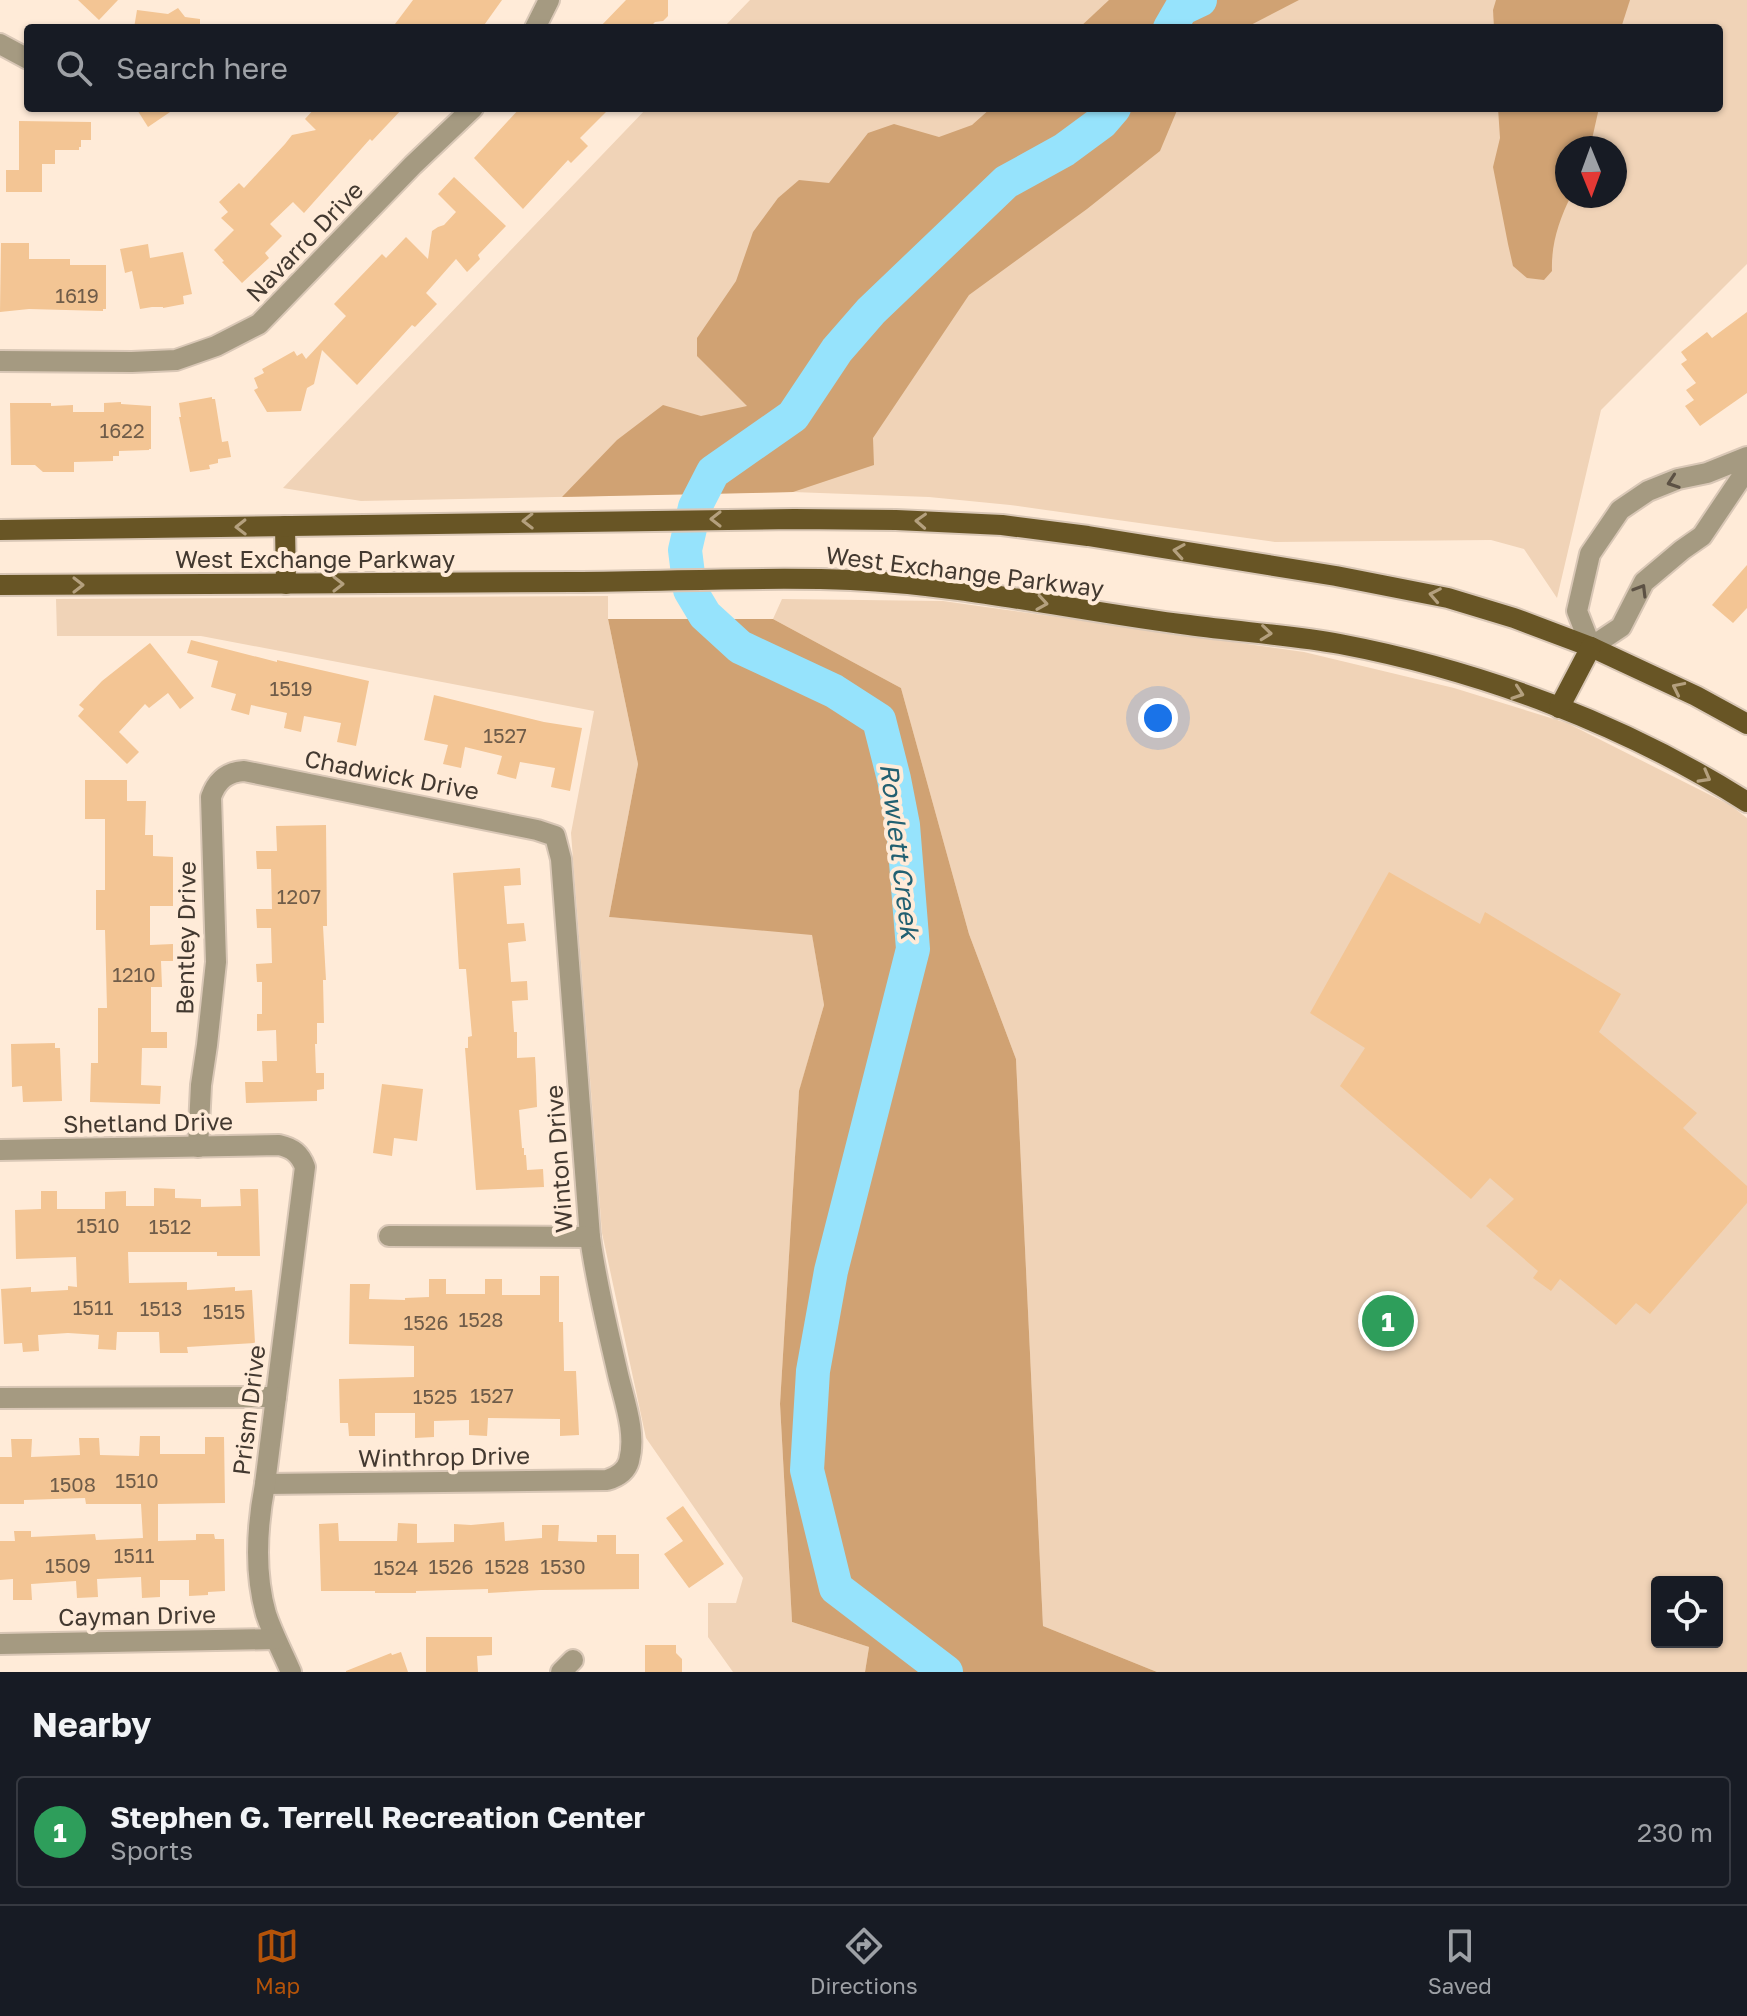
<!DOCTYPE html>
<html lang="en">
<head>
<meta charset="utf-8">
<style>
	body { margin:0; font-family:"Golos Text",sans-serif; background:#242831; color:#f1f3f6 }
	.controls { position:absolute; right:24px; bottom:24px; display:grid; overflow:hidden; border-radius:8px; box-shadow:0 2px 6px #0004 }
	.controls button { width:72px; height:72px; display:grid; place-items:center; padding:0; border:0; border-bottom:2px solid #363941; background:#171b24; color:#f1f3f6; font:40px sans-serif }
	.compass { position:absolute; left:1555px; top:136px; width:72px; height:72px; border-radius:50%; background:#171b24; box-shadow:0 2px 6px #0004; rotate:179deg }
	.you { position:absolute; left:1158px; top:718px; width:28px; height:28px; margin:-20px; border:6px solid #fff; border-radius:50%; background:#1a73e8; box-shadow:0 0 0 12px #1a73e833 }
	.badge { display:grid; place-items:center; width:52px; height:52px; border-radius:50%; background:#b45309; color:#fff; font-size:26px; font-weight:700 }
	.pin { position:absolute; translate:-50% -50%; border:4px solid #fff; box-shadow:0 2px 8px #0006 }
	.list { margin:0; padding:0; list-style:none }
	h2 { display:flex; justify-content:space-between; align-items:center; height:104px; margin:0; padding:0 32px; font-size:34px }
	h2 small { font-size:26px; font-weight:400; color:#9ea1a6 }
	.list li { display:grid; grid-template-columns:52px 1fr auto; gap:24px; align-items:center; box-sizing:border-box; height:112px; margin:0 16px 16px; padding:0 16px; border:2px solid #363941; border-radius:8px }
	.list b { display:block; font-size:30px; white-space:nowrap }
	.list p { margin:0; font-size:26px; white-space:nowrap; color:#9ea1a6 }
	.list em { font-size:26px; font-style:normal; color:#9ea1a6 }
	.icon { flex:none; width:44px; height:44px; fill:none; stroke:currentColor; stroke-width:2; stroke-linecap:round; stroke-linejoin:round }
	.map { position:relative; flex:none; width:1747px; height:1672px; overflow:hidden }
	.search { position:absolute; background:#171b24; box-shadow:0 2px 6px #0004; left:24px; right:24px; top:24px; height:88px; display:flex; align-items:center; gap:20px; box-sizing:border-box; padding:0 28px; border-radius:8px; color:#9ea1a6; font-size:30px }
	.sheet { height:232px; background:#171b24 }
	nav { display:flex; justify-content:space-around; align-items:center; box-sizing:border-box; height:112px; border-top:2px solid #363941; background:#171b24; font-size:22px; color:#9ea1a6 }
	nav a { display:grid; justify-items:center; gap:4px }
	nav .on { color:#b45309 }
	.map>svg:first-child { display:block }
</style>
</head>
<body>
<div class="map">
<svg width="1747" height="1672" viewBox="0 0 1747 1672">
	<rect width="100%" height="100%" fill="#ffebd8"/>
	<g fill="#f0d3b7" fill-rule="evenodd">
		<path d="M750 0H1747V264L1601 410 1557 598 1524 549 1491 540 1275 542 1010 505 929 497 793 492 361 501 283 488 647 108H1719V28H723ZM1567 148H1615V196H1567Z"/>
		<path d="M608 596V619L638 764 609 917 812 934 824 1005 799 1092 780 1404 792 1622 869 1647 865 1672H733L708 1637V1603H736L743 1578 646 1438 602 1233 571 833 594 711 201 636H57L56 599Z"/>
		<path d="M782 599 943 601 1304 652 1454 688 1567 723 1730 805 1747 818V1672H1157L1043 1626 1016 1059 969 934 901 688 773 619ZM1657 1582H1717V1642H1657Z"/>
	</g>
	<g fill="#d0a273">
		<path d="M1109 0H1299L1245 28H1079Z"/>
		<path d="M1496 0H1630L1621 28H1494L1493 10Z"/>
		<path d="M991 108H1178L1160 151 1087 209 969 295 873 438 874 465 793 492 562 497 617 440 663 405 701 416 747 406 697 356V338L736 281 753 232 778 198 799 180 829 183 868 133 894 124 939 137 972 125Z"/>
		<path d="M1498 108H1599L1590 148H1567V196H1571C1559 220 1551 244 1552 271L1544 280 1527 278 1513 266 1508 244 1493 167 1500 138Z"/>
		<path d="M608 619H773L901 688 969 934 1016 1059 1043 1626 1157 1672H865L869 1647 792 1622 780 1404 799 1091 824 1005 812 935 609 917 638 764Z"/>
	</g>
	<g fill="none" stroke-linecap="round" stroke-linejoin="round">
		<g stroke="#96e3fc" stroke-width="34">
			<path d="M1170 28 1181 9 1200 0"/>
			<path d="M946 1672 836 1588 807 1470 813 1371 831 1271 913 949 903 825 894 779 879 720 834 691 740 647 705 615 690 590 685 550 695 507 713 472 793 416 837 350 871 311 1006 182 1064 150 1102 122 1114 108"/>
		</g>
	</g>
	<g fill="#f3c594">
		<path d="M78 0H118L99 20Z"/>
		<path d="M413 0H502L482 28H392Z"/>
		<path d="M626 0H668V16L663 21 655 22 649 28H599Z"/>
		<path d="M178 8 185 17 200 19V28H134L137 10 168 14Z"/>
		<path d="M136 108H176L148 127Z"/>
		<path d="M315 108H332L335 111H358V108H403L372 141 370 139 304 213 293 202 270 224 282 236 265 253 269 258 242 283 222 262 224 261 214 250 234 230 221 218 228 212 219 202 239 183 244 188 285 144 292 135 316 130 305 119Z"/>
		<path d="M520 108H610L580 138 588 146 571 163 568 160 523 209 474 158Z"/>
		<path d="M19 121 91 122V140H81V147H79V150H55V164H42V192H6V170H19Z"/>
		<path d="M454 177 506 226 478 255 480 259 467 272 456 259 426 293 437 304 415 327 412 325 357 385 322 350 314 384 307 388 301 411 267 412 254 390 258 388 254 378 264 373 262 369 294 351 297 356 302 353 306 359 346 316 334 304 382 254 386 258 406 237 428 259 432 231 438 227 444 225 456 212 438 194Z"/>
		<path d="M1 243H29V259H70V265H106V309H103V311L29 309 0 312Z"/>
		<path d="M148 244 150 258 183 252 192 294 183 296 184 304 163 308V307H152L140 309 132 271 125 273 120 249Z"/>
		<path d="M1747 312V393L1700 426 1685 406 1694 400 1686 390 1696 383 1681 364 1687 360 1681 352 1707 332 1712 338Z"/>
		<path d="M212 397V399H215L222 442 228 441 231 457 218 459V463L209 465 210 469 190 472 179 417H181L179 403Z"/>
		<path d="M121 402V404L151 406V449H149V450L119 451V456H113V461L74 462V472H43L35 465H11L10 403H51V406L73 405V412H104V403Z"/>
		<path d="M1747 565V608L1733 623 1712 605Z"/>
		<path d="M191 640 277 662V660L369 681 356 746 337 742 341 723 304 716 301 732 284 728 287 713 251 705 249 715 231 710 236 694 211 687 218 661 187 653Z"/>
		<path d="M150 643 194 698 180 709 168 693 149 708 145 704 119 732 139 752 127 764 78 716 84 709 79 705 102 681Z"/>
		<path d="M434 695 544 722 582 728 570 791 551 787 555 768 520 762 516 779 497 774 502 756 465 747 461 768 443 764 448 745 424 740Z"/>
		<path d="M85 780H127V801H146L145 835H153V856L173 857V906H150V945L173 944V961H161L162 987H151V1032H167V1048H142L141 1085 161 1086 160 1104 90 1102 91 1063H98V1008H107L105 930H96V890H105V819H85Z"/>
		<path d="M326 825 327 926H323L326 980H323L324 1023H317V1044H315L316 1073H324V1089L317 1090V1101L246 1103 245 1082H263L262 1061H277L276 1030 257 1031V1014H262V982H257L256 964 272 963 271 928H257L256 909H272L271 869H257L256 851H277L276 826Z"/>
		<path d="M520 868 521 885 504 886 507 924 524 923 526 941 508 943 511 982 527 981 528 1000 512 1001 514 1032H517V1058L535 1057 536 1076 537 1107 519 1110 522 1148H524V1155H526L527 1170 543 1169 544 1187 476 1190 465 1048H468V1037L472 1036 466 969H459L453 873Z"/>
		<path d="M1389 872 1480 924 1485 912 1621 994 1599 1032 1697 1113 1683 1128 1747 1186V1203L1650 1314 1636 1303 1616 1325 1560 1279 1551 1291 1533 1278 1538 1271 1486 1226 1514 1199 1490 1178 1471 1199 1340 1086 1365 1048 1310 1013Z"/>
		<path d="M55 1043V1048H60L62 1101 23 1102 22 1086 12 1087 11 1044Z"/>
		<path d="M382 1084 423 1089 417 1141 394 1138 392 1156 373 1153Z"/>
		<path d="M154 1188 175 1189V1198L201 1199V1207L241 1206 240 1189H258L260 1256H217V1252H128L129 1283 187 1282V1290L235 1287V1291L252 1290 255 1343 187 1347 188 1353H160L159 1332H117L116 1350 98 1349 99 1335 68 1333 38 1335 39 1351 23 1352 22 1343 4 1344 1 1289 31 1287V1292L68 1290V1286L77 1287 76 1257 16 1259 15 1210 41 1209V1191H57V1209H105V1192L126 1191V1206H154Z"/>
		<path d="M540 1276H559V1322H563L564 1371H576L579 1435 560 1436V1419L488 1418 487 1436 469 1435V1420L434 1421V1437L415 1438V1413H375V1436H349L348 1423H340L339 1379 414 1377V1346L349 1344 350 1284H370L369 1299 405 1300V1298L429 1297V1279H446V1294H485V1279H502V1295H540Z"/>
		<path d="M140 1436H160V1454H205V1437H224L225 1503 158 1504V1541L196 1540V1534H214L215 1539H224L225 1591 208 1592V1595L189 1596V1580H160V1597L142 1598 141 1577 97 1579 98 1597 77 1598 76 1581 31 1584 32 1600H13V1579L0 1580V1541H15L14 1531H31V1537L95 1534 96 1540 143 1538 141 1504H86L85 1498 24 1500V1504H0V1457H12L11 1439H32L31 1457 80 1455 79 1438H99L100 1455 139 1456Z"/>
		<path d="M683 1506 724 1564 689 1588 664 1554 683 1541 666 1518Z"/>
		<path d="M504 1522 505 1541 542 1538V1525H559L558 1541 597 1542V1535H616V1554H639V1589L541 1590 488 1593V1589L416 1591V1593H375V1591H321L319 1524 338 1523 339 1541H397L398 1523 417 1524V1543L454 1542V1524L471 1525Z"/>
		<path d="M426 1637H492V1655L477 1656 478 1672H426Z"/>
		<path d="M645 1645H676V1653L682 1659V1672H645Z"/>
		<path d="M401 1652 408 1672H346V1671L391 1653 392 1655Z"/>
	</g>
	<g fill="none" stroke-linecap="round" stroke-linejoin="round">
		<g stroke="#d9c7b6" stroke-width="24">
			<g id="minor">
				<path d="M535 28 549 0"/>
				<path d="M0 44 28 59"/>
				<path d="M0 361 132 362 176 360 216 346 259 324 413 165 473 108"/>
				<path d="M1747 457 1707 473 1678 479 1648 491 1620 510 1590 554 1577 611 1591 647 1621 627 1644 582 1682 550 1702 536 1747 469"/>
				<path d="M198 1147 201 1085 207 1045 216 962 211 797C217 780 227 772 244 771L537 830 555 836 561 859 590 1237C596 1282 607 1326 617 1370 623 1398 637 1432 629 1461 626 1472 617 1477 607 1480L265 1484"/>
				<path d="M0 1150 279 1145C293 1148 300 1154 305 1167L265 1484C257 1526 254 1572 266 1614 273 1635 283 1653 291 1672"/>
				<path d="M389 1236 590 1237"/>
				<path d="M0 1398 276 1397"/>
				<path d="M0 1644 275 1639"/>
				<path d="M561 1672 573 1660"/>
			</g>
		</g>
		<g stroke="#d9c7b6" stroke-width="24">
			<g id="major">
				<path d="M285 526 286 584"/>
				<path d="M0 530 794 519 896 520 1002 525 1088 536 1336 576 1448 598 1514 618 1591 647 1696 696 1747 724"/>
				<path d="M0 585C191 584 382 583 573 582 666 582 759 576 851 580 965 585 1076 611 1189 625 1239 632 1290 635 1340 644 1482 671 1624 724 1747 802"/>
				<path d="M1559 708 1591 647"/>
			</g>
		</g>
		<use href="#minor" stroke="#a59a81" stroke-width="20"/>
		<use href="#major" stroke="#685525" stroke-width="20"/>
	</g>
	<defs><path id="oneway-chevron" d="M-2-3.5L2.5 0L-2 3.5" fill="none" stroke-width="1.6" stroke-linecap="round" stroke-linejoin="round" transform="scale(2)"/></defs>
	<g stroke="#5c5144">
		<use href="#oneway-chevron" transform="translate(1673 482) rotate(161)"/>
		<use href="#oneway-chevron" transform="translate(1641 590) rotate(-59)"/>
	</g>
	<g stroke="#b4a07e">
		<use href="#oneway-chevron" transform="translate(716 519) rotate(180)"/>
		<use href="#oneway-chevron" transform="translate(528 521) rotate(179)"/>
		<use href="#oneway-chevron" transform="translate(921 521) rotate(-177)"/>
		<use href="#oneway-chevron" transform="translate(241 527) rotate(179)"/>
		<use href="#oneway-chevron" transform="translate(1179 551) rotate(-171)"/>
		<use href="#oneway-chevron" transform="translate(338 584)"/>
		<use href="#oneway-chevron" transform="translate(78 585)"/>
		<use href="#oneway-chevron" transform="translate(1435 595) rotate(-169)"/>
		<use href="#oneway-chevron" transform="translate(1042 603) rotate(9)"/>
		<use href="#oneway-chevron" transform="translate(1266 633) rotate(6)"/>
		<use href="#oneway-chevron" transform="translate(1678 688) rotate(-154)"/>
		<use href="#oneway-chevron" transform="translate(1518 693) rotate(19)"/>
		<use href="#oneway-chevron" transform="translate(1705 777) rotate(29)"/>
	</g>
	<g text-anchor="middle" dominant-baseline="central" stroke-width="8" stroke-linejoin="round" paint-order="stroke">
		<g font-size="20" fill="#6f5c49">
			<text x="77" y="295">1619</text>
			<text x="122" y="430">1622</text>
			<text x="291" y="688">1519</text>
			<text x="505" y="735">1527</text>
			<text x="299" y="896">1207</text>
			<text x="134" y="974">1210</text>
			<text x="98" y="1225">1510</text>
			<text x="170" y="1226">1512</text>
			<text x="93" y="1307">1511</text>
			<text x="161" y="1308">1513</text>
			<text x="224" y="1311">1515</text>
			<text x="481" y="1319">1528</text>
			<text x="426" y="1322">1526</text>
			<text x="492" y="1395">1527</text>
			<text x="435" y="1396">1525</text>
			<text x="137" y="1480">1510</text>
			<text x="73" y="1484">1508</text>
			<text x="134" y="1555">1511</text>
			<text x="68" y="1565">1509</text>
			<text x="451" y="1566">1526</text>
			<text x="507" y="1566">1528</text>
			<text x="563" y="1566">1530</text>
			<text x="396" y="1567">1524</text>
		</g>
		<g font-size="24" fill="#433930" stroke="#ffebd8">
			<text transform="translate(304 241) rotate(-46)">Navarro Drive</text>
			<text x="315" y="558">West Exchange Parkway</text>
			<text transform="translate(965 571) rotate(7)">West Exchange Parkway</text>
			<text transform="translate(392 774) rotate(11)">Chadwick Drive</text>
			<text transform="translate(185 938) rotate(-89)">Bentley Drive</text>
			<text transform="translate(148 1122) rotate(-1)">Shetland Drive</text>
			<text transform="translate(558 1159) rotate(-94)">Winton Drive</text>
			<text transform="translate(248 1410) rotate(-83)">Prism Drive</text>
			<text transform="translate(444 1456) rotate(-1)">Winthrop Drive</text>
			<text transform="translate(137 1615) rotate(-1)">Cayman Drive</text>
		</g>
		<g font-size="26" font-style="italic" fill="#226071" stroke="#ffebd8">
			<text transform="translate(900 851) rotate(83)">Rowlett Creek</text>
		</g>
	</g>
</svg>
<div class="controls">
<button><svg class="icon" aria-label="locate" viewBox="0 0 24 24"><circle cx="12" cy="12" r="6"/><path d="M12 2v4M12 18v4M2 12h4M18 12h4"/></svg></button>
</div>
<svg class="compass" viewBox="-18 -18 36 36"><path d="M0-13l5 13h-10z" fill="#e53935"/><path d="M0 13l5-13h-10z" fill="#9ea1a6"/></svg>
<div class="you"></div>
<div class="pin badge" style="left:1388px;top:1321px;background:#2e9e5b">1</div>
<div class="search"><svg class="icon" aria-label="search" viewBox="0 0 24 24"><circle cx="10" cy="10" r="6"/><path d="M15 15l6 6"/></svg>Search here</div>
</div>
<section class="sheet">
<h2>Nearby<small></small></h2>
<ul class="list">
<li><span class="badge" style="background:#2e9e5b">1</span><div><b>Stephen G. Terrell Recreation Center</b><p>Sports</p></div><em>230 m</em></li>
</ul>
</section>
<nav>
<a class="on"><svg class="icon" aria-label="map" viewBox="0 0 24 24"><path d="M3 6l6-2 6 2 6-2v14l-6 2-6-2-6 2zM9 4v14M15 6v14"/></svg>Map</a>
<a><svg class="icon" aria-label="directions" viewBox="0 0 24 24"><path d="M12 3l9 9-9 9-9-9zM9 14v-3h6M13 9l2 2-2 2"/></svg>Directions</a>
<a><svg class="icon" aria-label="saved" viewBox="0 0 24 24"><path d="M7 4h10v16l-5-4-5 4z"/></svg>Saved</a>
</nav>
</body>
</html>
